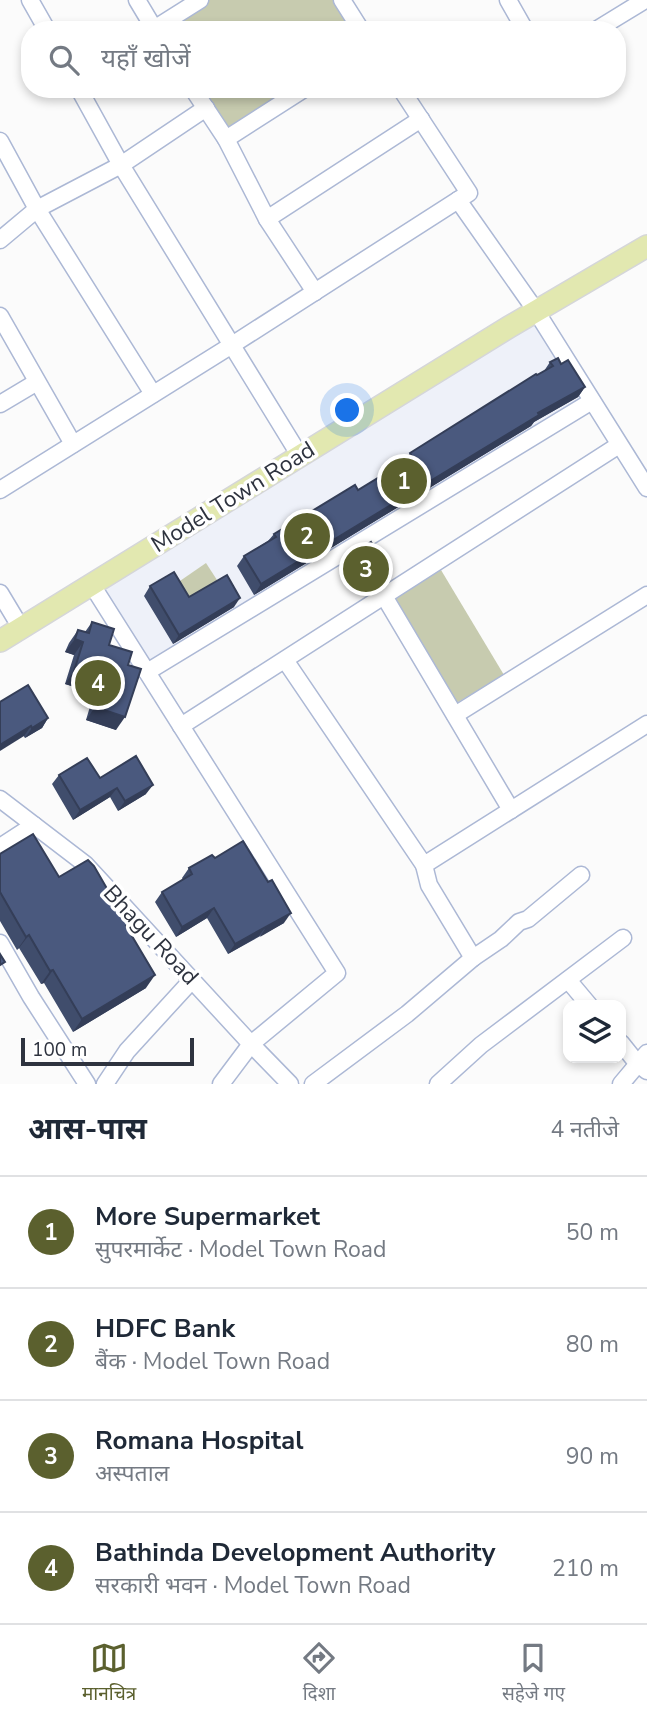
<!DOCTYPE html>
<html lang="hi">
<head>
<meta charset="utf-8">
<style>
	body { margin:0; font-family:"Nunito Sans","Noto Sans Devanagari",sans-serif; background:#f2f2f3; color:#1f2937 }
	.controls { position:absolute; right:21px; bottom:21px; display:grid; overflow:hidden; border-radius:14px; box-shadow:0 4px 10px #0003 }
	.controls button { width:63px; height:63px; display:grid; place-items:center; padding:0; border:0; border-bottom:2px solid #e0e1e3; background:#fff; color:#1f2937; font:35px sans-serif }
	.scale { position:absolute; left:21px; bottom:18px; width:173px; box-sizing:border-box; padding-left:7px; border:4px solid #2e333f; border-top:0; font-size:19px; line-height:24px; white-space:nowrap; color:#2e333f; -webkit-text-stroke:5px #fff; paint-order:stroke }
	.you { position:absolute; left:348px; top:411px; width:24px; height:24px; margin:-18px; border:5px solid #fff; border-radius:50%; background:#1a73e8; box-shadow:0 0 0 10px #1a73e833 }
	.badge { display:grid; place-items:center; width:46px; height:46px; border-radius:50%; background:#5b602e; color:#fff; font-size:23px; font-weight:700 }
	.pin { position:absolute; translate:-50% -50%; border:4px solid #fff; box-shadow:0 2px 7px #0006 }
	.list { margin:0; padding:0; list-style:none }
	h2 { display:flex; justify-content:space-between; align-items:center; height:91px; margin:0; padding:0 28px; font-size:30px }
	h2 small { font-size:23px; font-weight:400; color:#747a83 }
	.list li { display:grid; grid-template-columns:46px 1fr auto; gap:21px; align-items:center; box-sizing:border-box; height:112px; padding:0 28px; border-top:2px solid #e0e1e3 }
	.list b { display:block; font-size:26px; white-space:nowrap }
	.list p { margin:0; font-size:23px; white-space:nowrap; color:#747a83 }
	.list em { font-size:23px; font-style:normal; color:#747a83 }
	.icon { flex:none; width:38px; height:38px; fill:none; stroke:currentColor; stroke-width:2; stroke-linecap:round; stroke-linejoin:round }
	.map { position:relative; flex:none; width:647px; height:1084px; overflow:hidden }
	.search { position:absolute; background:#fff; box-shadow:0 4px 10px #0003; left:21px; right:21px; top:21px; height:77px; display:flex; align-items:center; gap:18px; box-sizing:border-box; padding:0 24px; border-radius:28px; color:#747a83; font-size:26px }
	.sheet { height:539px; background:#fff }
	nav { display:flex; justify-content:space-around; align-items:center; box-sizing:border-box; height:98px; border-top:2px solid #e0e1e3; background:#fff; font-size:19px; color:#747a83 }
	nav a { display:grid; justify-items:center; gap:4px }
	nav .on { color:#5b602e }
	.map>svg:first-child { display:block }
</style>
</head>
<body>
<div class="map">
<svg width="647" height="1084" viewBox="0 0 647 1084">
	<rect width="100%" height="100%" fill="#fbfbfb"/>
	<path fill="#eef1f9" d="M536 311 592 401 147 672 92 585Z"/>
	<g fill="#c7cbaf">
		<path d="M200 0H342L361 30H155Z"/>
		<path d="M193 89H304L226 139Z"/>
		<path d="M206 563 217 580 189 600 177 583Z"/>
		<path d="M441 570 504 675 455 704 392 599Z"/>
	</g>
	<g fill="none" stroke-linecap="round" stroke-linejoin="round">
		<g stroke="#acb8d5" stroke-width="19">
			<g id="minor">
				<path d="M30 0 47 30"/>
				<path d="M137 0 155 30"/>
				<path d="M342 0 361 30"/>
				<path d="M508 0 525 30"/>
				<path d="M154 29 200 0"/>
				<path d="M596 30 645 0"/>
				<path d="M79 89 121 165 300 456"/>
				<path d="M193 89 226 139 267 219 315 292"/>
				<path d="M226 139 304 89"/>
				<path d="M0 141 37 209 153 394"/>
				<path d="M458 200 536 311 647 488"/>
				<path d="M267 219 421 119"/>
				<path d="M0 240 37 209 121 165 206 108"/>
				<path d="M0 316 73 444"/>
				<path d="M0 404 37 382"/>
				<path d="M0 490 232 345 469 193 401 89"/>
				<path d="M92 585 337 973 251 1044 221 1084"/>
				<path d="M0 593 21 628"/>
				<path d="M384 596 511 810"/>
				<path d="M285 660 424 865 647 724"/>
				<path d="M147 672 592 401"/>
				<path d="M455 715 647 595"/>
				<path d="M181 726 619 445"/>
				<path d="M0 799 85 864 251 1044 290 1084"/>
				<path d="M0 847 34 825"/>
				<path d="M424 865 429 885 473 958"/>
				<path d="M0 943 31 997 87 1084"/>
				<path d="M568 980 589 1005"/>
				<path d="M621 1043 637 1063 647 1071"/>
				<path d="M105 1084 127 1051 192 980"/>
				<path d="M313 1084 407 1014 473 958 501 939 519 922 528 919 581 875"/>
				<path d="M438 1084 481 1045 623 938"/>
				<path d="M621 1084 647 1053"/>
			</g>
		</g>
		<g stroke="#d5d6d9" stroke-width="24">
			<path id="major" d="M0 641 509 327 647 246"/>
		</g>
		<use href="#minor" stroke="#fff" stroke-width="16"/>
		<use href="#major" stroke="#e2e8b0" stroke-width="21"/>
	</g>
	<g fill="#404d6c">
		<path d="M550 362 561 364 585 387 578 397 534 422 531 426 254 595 237 566 244 556 268 541 274 534 358 490 403 463 410 453 544 371Z"/>
		<path d="M352 554 388 572 382 582 362 593 345 564Z"/>
		<path d="M150 586 189 597 234 607 173 644 144 596Z"/>
		<path d="M92 622 109 645 128 665 116 730 86 720 94 693 65 684 74 655 65 652 69 643 78 630 85 632Z"/>
		<path d="M0 702 48 718 42 728 25 738Z"/>
		<path d="M59 775 100 778 146 794 118 811 110 797 73 820 52 784Z"/>
		<path d="M0 854 59 877 128 925 126 927 146 988 73 1032 44 983 41 984 19 948 17 950 0 921Z"/>
		<path d="M215 858 284 923 228 954 207 918 176 937 155 902 162 892 183 880 182 878 189 868Z"/>
	</g>
	<g fill="#343e58">
		<path d="M585 387 578 397 534 422 531 426 254 595 261 584 538 413Z"/>
		<path d="M388 572 382 582 362 593 369 583Z"/>
		<path d="M240 598 234 607 173 644 179 635Z"/>
		<path d="M75 639 83 642 74 655 65 652Z"/>
		<path d="M74 671 103 680 94 693 65 684Z"/>
		<path d="M95 707 125 717 116 730 86 720Z"/>
		<path d="M48 718 42 728 25 738 32 728Z"/>
		<path d="M31 726 24 736 0 751V745Z"/>
		<path d="M153 785 146 794 118 811 125 801Z"/>
		<path d="M117 788 110 797 73 820 80 810Z"/>
		<path d="M214 908 207 918 176 937 182 927Z"/>
		<path d="M291 913 284 923 260 937 266 927Z"/>
		<path d="M266 926 259 936 228 954 235 944Z"/>
		<path d="M29 935 19 948 17 950 26 937Z"/>
		<path d="M53 970 44 983 41 984 50 971Z"/>
		<path d="M155 975 146 988 73 1032 82 1019Z"/>
	</g>
	<g fill="#4a597e" stroke="#343e58" stroke-width="2">
		<path d="M558 358 561 364 568 360 585 387 538 413 539 415 261 584 244 556 276 537 274 534 355 485 358 490 412 457 410 453 536 374 537 375 553 366 550 362Z"/>
		<path d="M371 542 388 572 369 583 352 554Z"/>
		<path d="M174 572 189 597 227 575 240 598 179 635 150 586Z"/>
		<path d="M92 622 114 629 109 645 132 652 128 665 141 669 125 717 95 707 103 680 74 671 83 642 75 639 78 630 89 633Z"/>
		<path d="M28 685 48 718 32 728 31 726 0 745V702Z"/>
		<path d="M136 756 153 785 125 801 117 788 80 810 59 775 87 758 100 778Z"/>
		<path d="M33 834 59 877 88 860 94 866 128 925 126 926 155 975 82 1019 53 970 50 971 29 935 26 937 0 892V854Z"/>
		<path d="M243 841 268 882 272 880 291 913 235 944 214 908 182 927 162 892 192 874 189 868 212 855 215 858Z"/>
		<path d="M0 954 5 962 0 965Z"/>
	</g>
	<g text-anchor="middle" dominant-baseline="central" stroke-width="7" stroke-linejoin="round" paint-order="stroke">
		<g font-size="23" fill="#2e333f" stroke="#fff">
			<text transform="translate(233 497) rotate(-32)">Model Town Road</text>
			<text transform="translate(151 935) rotate(47)">Bhagu Road</text>
		</g>
	</g>
</svg>
<div class="controls">
<button><svg class="icon" aria-label="layers" viewBox="0 0 24 24"><path d="M12 4l9 5-9 5-9-5zM3 14l9 5 9-5"/></svg></button>
</div>
<div class="scale">100 m</div>
<div class="you"></div>
<div class="pin badge" style="left:404px;top:481px">1</div>
<div class="pin badge" style="left:307px;top:536px">2</div>
<div class="pin badge" style="left:366px;top:569px">3</div>
<div class="pin badge" style="left:98px;top:683px">4</div>
<div class="search"><svg class="icon" aria-label="search" viewBox="0 0 24 24"><circle cx="10" cy="10" r="6"/><path d="M15 15l6 6"/></svg>यहाँ खोजें</div>
</div>
<section class="sheet">
<h2>आस-पास<small>4 नतीजे</small></h2>
<ul class="list">
<li><span class="badge">1</span><div><b>More Supermarket</b><p>सुपरमार्केट · Model Town Road</p></div><em>50 m</em></li>
<li><span class="badge">2</span><div><b>HDFC Bank</b><p>बैंक · Model Town Road</p></div><em>80 m</em></li>
<li><span class="badge">3</span><div><b>Romana Hospital</b><p>अस्पताल</p></div><em>90 m</em></li>
<li><span class="badge">4</span><div><b>Bathinda Development Authority</b><p>सरकारी भवन · Model Town Road</p></div><em>210 m</em></li>
</ul>
</section>
<nav>
<a class="on"><svg class="icon" aria-label="map" viewBox="0 0 24 24"><path d="M3 6l6-2 6 2 6-2v14l-6 2-6-2-6 2zM9 4v14M15 6v14"/></svg>मानचित्र</a>
<a><svg class="icon" aria-label="directions" viewBox="0 0 24 24"><path d="M12 3l9 9-9 9-9-9zM9 14v-3h6M13 9l2 2-2 2"/></svg>दिशा</a>
<a><svg class="icon" aria-label="saved" viewBox="0 0 24 24"><path d="M7 4h10v16l-5-4-5 4z"/></svg>सहेजे गए</a>
</nav>
</body>
</html>
